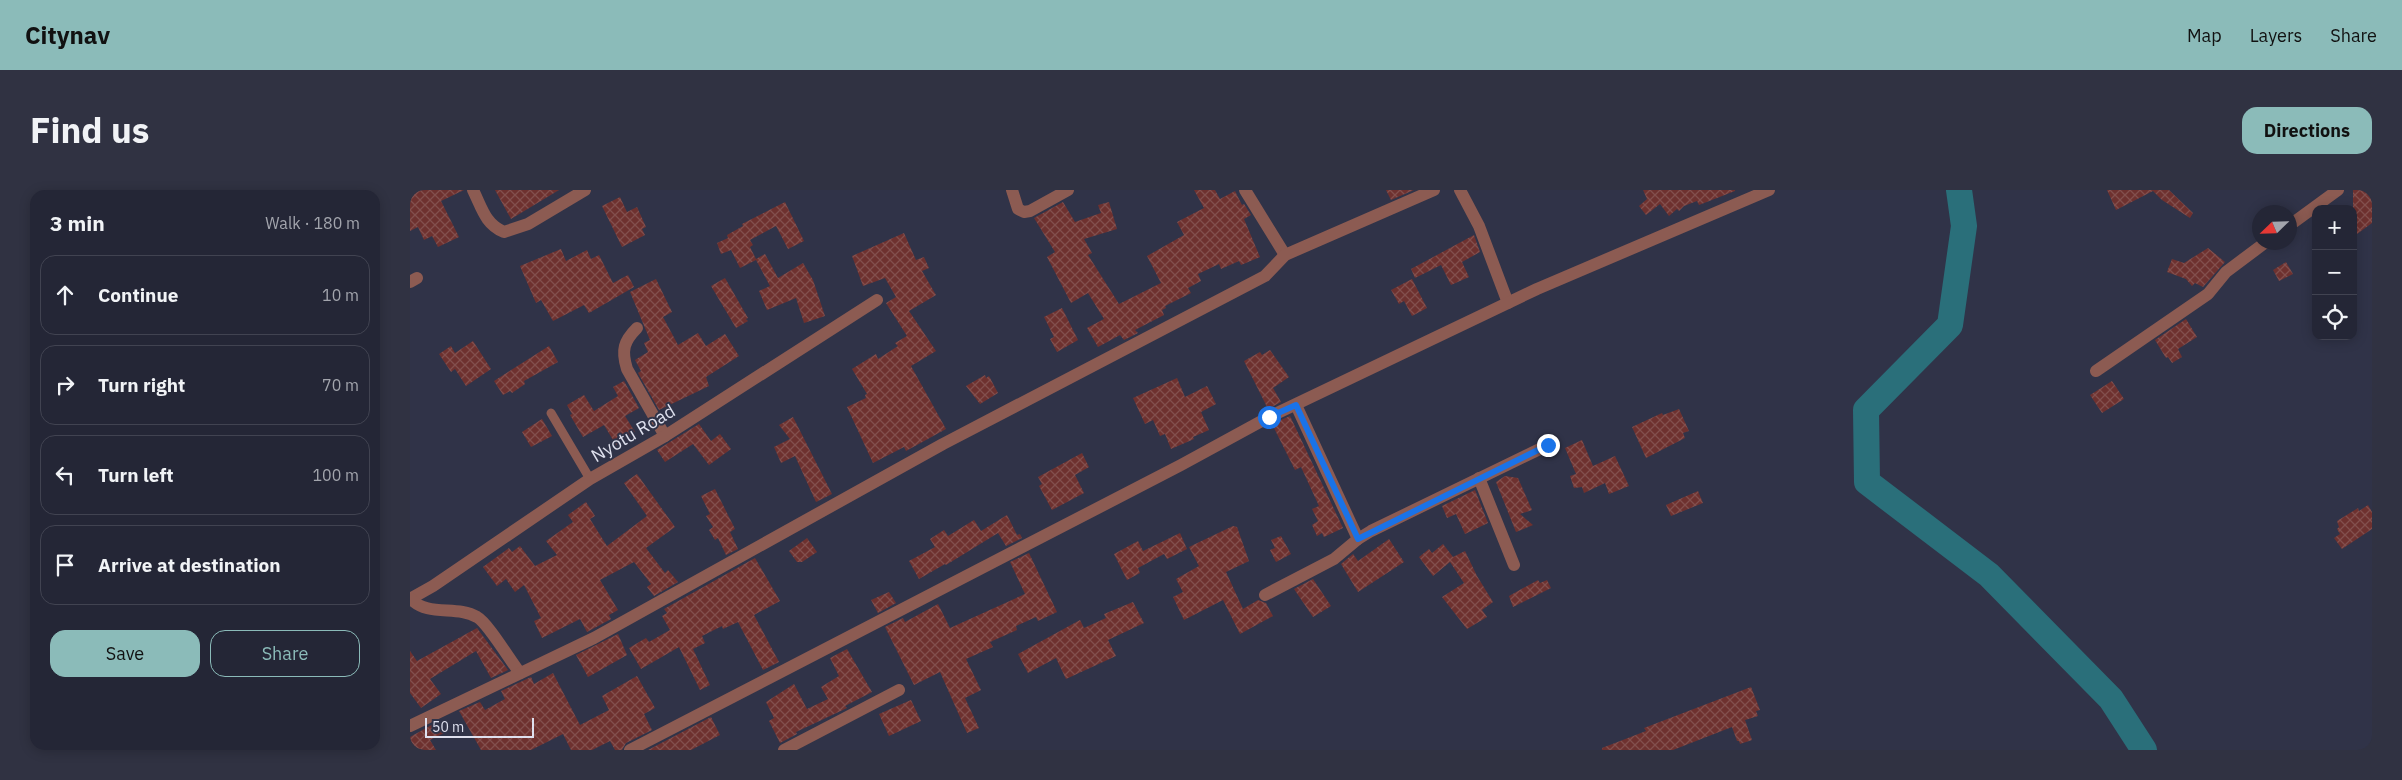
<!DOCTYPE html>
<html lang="en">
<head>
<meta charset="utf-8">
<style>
	body { margin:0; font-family:"IBM Plex Sans",sans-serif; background:#303242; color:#f1f3f6 }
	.controls { position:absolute; right:15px; top:15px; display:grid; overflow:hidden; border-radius:10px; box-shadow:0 2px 12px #0003 }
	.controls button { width:45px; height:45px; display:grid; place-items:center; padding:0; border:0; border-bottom:1px solid #414351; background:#242636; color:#f1f3f6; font:25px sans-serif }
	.compass { position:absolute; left:1842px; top:15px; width:45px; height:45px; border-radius:50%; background:#242636; box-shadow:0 2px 12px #0003; rotate:247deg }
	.scale { position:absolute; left:15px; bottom:12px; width:109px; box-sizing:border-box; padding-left:5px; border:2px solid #dee0ee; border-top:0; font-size:14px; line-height:18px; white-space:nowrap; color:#dee0ee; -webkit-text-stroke:4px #303348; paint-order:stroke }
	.stop { position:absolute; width:15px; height:15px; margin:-11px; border:4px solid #1a73e8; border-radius:50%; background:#fff }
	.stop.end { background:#1a73e8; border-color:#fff; box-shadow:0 1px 5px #0008 }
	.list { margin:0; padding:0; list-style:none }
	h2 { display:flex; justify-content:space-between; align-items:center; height:65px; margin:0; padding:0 20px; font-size:21px }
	h2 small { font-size:16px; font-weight:400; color:#a3a5ad }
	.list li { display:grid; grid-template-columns:32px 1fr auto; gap:15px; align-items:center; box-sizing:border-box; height:80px; margin:0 10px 10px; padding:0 10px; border:1px solid #414351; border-radius:15px }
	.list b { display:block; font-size:19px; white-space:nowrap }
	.list em { font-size:16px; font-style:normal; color:#a3a5ad }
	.actions { display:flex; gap:10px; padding:15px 20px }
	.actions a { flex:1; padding:11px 0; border:1px solid #8bbbb9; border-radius:15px; text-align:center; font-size:18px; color:#8bbbb9 }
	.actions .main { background:#8bbbb9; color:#111 }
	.icon { flex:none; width:28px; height:28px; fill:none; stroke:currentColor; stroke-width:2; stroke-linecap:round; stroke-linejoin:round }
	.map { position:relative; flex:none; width:1962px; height:560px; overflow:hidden; border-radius:15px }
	header { display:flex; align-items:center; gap:30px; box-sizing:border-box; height:70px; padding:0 25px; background:#8bbbb9; color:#111 }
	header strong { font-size:24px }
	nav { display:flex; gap:28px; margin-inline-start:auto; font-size:18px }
	.intro { display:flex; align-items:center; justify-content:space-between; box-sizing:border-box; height:120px; padding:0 30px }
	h1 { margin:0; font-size:35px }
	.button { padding:12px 22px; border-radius:15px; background:#8bbbb9; color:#111; font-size:18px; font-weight:700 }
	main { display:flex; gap:30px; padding:0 30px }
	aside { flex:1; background:#242636; border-radius:15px; box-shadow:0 2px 12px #0003 }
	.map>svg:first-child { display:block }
</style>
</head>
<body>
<header>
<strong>Citynav</strong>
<nav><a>Map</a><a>Layers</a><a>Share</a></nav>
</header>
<div class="intro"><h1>Find us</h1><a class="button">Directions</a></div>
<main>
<aside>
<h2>3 min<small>Walk · 180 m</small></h2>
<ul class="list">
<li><svg class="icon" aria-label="ahead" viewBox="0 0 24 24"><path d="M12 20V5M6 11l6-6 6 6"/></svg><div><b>Continue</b></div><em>10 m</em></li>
<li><svg class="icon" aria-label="right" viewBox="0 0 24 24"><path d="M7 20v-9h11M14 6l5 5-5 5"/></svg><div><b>Turn right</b></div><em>70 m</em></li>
<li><svg class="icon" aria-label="left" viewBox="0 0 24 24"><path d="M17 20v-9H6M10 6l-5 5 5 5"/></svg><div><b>Turn left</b></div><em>100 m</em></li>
<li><svg class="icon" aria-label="arrive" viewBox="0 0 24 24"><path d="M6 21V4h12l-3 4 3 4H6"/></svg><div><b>Arrive at destination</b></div></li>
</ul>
<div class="actions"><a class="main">Save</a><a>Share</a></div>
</aside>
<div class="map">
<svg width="1962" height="560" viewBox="0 0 1962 560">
	<defs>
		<pattern id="building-cross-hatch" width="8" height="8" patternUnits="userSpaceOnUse" patternTransform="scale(1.25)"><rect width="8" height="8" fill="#6e312f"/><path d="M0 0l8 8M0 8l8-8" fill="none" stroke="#824f4d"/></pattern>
	</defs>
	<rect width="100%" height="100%" fill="#303348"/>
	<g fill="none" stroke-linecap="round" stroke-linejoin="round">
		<path stroke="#2a6f7a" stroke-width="26" d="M1549 0 1554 36 1540 135 1456 220 1457 292 1579 385 1701 509 1734 560"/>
	</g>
	<g fill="url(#building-cross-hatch)">
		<path d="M0 0H54L31 11 49 47 28 57 22 46 14 50 8 37 0 41Z"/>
		<path d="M85 0H149L101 29Z"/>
		<path d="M784 0H805L810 9 825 1 832 15 834 14 841 25 834 29 850 67 831 75 829 71 811 79 809 74 788 84 791 91 778 98 781 103 755 116 756 118 752 120 754 125 725 140 728 143 714 150 710 145 688 157 677 138 694 129 678 103 661 113 637 67 645 62 624 28 653 12 665 32 691 23 688 15 699 12 707 39 674 49 682 63 678 65 709 114 751 93 737 66 774 45 767 32 794 18Z"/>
		<path d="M976 0H1004L981 10Z"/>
		<path d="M1233 0H1325V1L1289 15 1287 11 1274 16 1269 21 1267 19 1259 26 1250 14 1236 25 1229 16 1237 9Z"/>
		<path d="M1697 0H1759L1783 23 1780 28 1752 10 1743 1 1706 20Z"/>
		<path d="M1943 0H1962V33L1943 47Z"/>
		<path d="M210 7 217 22 227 17 236 37 232 39 235 45 212 57 192 16Z"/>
		<path d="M375 12 394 51 378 59 366 36 340 50 343 55 340 57 346 69 355 64 368 88 393 73 403 90 415 126 394 133 386 108 357 120 349 101 360 96 346 70 330 78 321 60 311 64 307 53 318 48 317 45 333 36 332 34Z"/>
		<path d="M494 43 506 70 514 67 519 78 512 81 526 105 499 121 526 161 501 176 536 239 496 261 494 257 463 273 437 217 456 208 455 205 457 204 442 179 466 164 468 169 488 156 485 153 497 146 476 113 486 107 475 88 453 96 442 66Z"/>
		<path d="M1064 45 1070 62 1052 72 1059 87 1041 95 1031 75 1005 88 1001 79Z"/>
		<path d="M1798 58 1815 72 1793 97 1785 93 1782 96 1776 89 1757 82 1762 69 1774 73Z"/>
		<path d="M151 59 156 71 177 60 181 69 189 65 203 93 218 85 224 97 179 123 174 115 143 131 131 110 126 113 110 76Z"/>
		<path d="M1876 72 1883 84 1869 91 1863 80Z"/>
		<path d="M315 88 338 128 336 129 338 131 326 138 301 96Z"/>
		<path d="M246 89 262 122 253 127 268 155 288 143 296 156 315 144 329 166 296 187 299 196 249 220 228 183 231 181 225 170 238 162 234 153 240 150 220 102Z"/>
		<path d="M1002 89 1017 118 1002 126 994 111 989 114 981 100Z"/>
		<path d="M652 118 668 150 647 162 640 149 644 147 634 127Z"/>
		<path d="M1776 129 1787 147 1768 159 1772 167 1762 173 1758 167 1756 168 1745 150Z"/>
		<path d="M63 151 81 179 56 196 45 179 41 182 29 164 41 156 45 163Z"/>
		<path d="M139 156 148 172 114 191 115 194 102 203 100 201 93 205 84 191Z"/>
		<path d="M860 160 879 187 863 198 871 212 858 219 834 171 850 162 852 165Z"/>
		<path d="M575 185 576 188 579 186 588 203 570 214 556 196Z"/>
		<path d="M767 188 775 207 797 196 806 214 791 222 799 240 783 247 784 249 761 259 755 244 750 246 743 230 735 234 723 208Z"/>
		<path d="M214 191 229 218 215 226 225 242 206 255 194 235 173 247 160 225 162 224 157 215 174 205 184 221 208 206 203 197Z"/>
		<path d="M1702 191 1714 209 1692 223 1680 205Z"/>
		<path d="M1269 219 1279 241 1273 243 1275 248 1236 268 1222 237 1252 223 1253 225Z"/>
		<path d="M880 226 933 338 914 347 912 343 907 346 902 335 908 331 902 319 909 316 891 277 885 280 862 234Z"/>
		<path d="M383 227 422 304 406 312 385 266 371 273 364 257 380 249 369 235Z"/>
		<path d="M132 229 142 246 121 257 112 242Z"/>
		<path d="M289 234 301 251 310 244 321 259 299 275 283 254 255 272 247 260Z"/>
		<path d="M1172 250 1183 276 1205 266 1219 296 1199 304 1195 293 1174 303 1172 297 1164 298 1160 286 1166 284 1155 258Z"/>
		<path d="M672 263 679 277 665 285 674 303 642 320 629 296 632 294 628 287Z"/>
		<path d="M227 284 265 337 236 358 255 383 258 380 268 392 244 406 237 397 241 394 224 372 190 390 208 420 199 425 201 429 177 442 170 429 132 448 124 431 131 428 114 395 105 402 96 389 87 396 73 377 99 358 102 362 110 356 125 376 147 365 136 351 163 332 158 325 176 312 185 326 180 329 197 356 237 326 214 293Z"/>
		<path d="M1095 286 1108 288 1122 320 1110 324 1123 335 1106 342 1086 292Z"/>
		<path d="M305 299 325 339 320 342 328 359 316 365 308 348 305 350 299 340 303 337 296 326 300 324 291 306Z"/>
		<path d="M1065 300 1078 333 1055 344 1046 324 1037 328 1032 316Z"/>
		<path d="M1288 301 1293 313 1261 326 1256 315Z"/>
		<path d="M1958 315 1962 322V339L1932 359 1924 348 1930 344 1927 339 1929 337 1927 331 1948 318 1949 321Z"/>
		<path d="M597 325 607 345 610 344 612 348 596 356 588 343 536 375 535 374 509 389 499 371 525 357 520 349 534 340 538 346 564 330 571 341Z"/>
		<path d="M823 336 827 337 839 371 816 382 833 419 848 410 856 413 863 426 830 444 813 410 774 430 763 407 773 402 766 389 789 376 779 357Z"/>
		<path d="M770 343 777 359 757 369 754 364 728 378 730 383 717 390 704 364 728 351 733 361Z"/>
		<path d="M871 346 881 364 866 372 860 360 865 358 861 350Z"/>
		<path d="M397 348 407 362 392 372H387L379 361Z"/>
		<path d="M979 349 994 372 948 402 931 374 943 364 948 371Z"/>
		<path d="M1033 354 1043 367 1055 361 1067 386 1083 412 1072 420 1077 427 1057 439 1032 407 1054 393 1040 372 1023 386 1009 367 1019 359 1022 363Z"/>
		<path d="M619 363 647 422 628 431 626 427 606 436 607 440 580 452 583 457 556 469 571 500 555 508 569 538 557 543 530 482 504 495 475 437 493 428 495 432 528 414 540 438 615 404 600 372Z"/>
		<path d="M345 368 370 411 344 425 369 472 353 480 328 432 313 439 312 436 292 446 295 453 283 459 300 495 290 500 269 457 231 479 219 458 236 448 239 452 260 440 252 426 257 423 254 419Z"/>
		<path d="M903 389 921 416 903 427 884 399Z"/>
		<path d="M1128 390 1130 393 1137 390 1141 398 1103 417 1099 406Z"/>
		<path d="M479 402 486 413 468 423 461 410Z"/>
		<path d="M723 412 734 433 698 450 706 466 656 489 646 468 618 483 608 464 670 430 674 438 696 428 694 424Z"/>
		<path d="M67 438 98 480 81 488 66 461 20 489 31 504 11 518 0 503V461L7 471Z"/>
		<path d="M208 444 217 465 178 487 166 465Z"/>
		<path d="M437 459 462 502 435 516 437 518 386 542 387 544 370 553 359 531 364 528 356 512 384 494 397 519 418 509 411 497 429 486 420 468Z"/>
		<path d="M143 483 170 535 199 520 192 506 227 486 245 518 234 524 242 540 216 553 212 560H205L200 551 182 560H161L153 544 121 560H71L49 521 70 512 75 520 95 509 91 501 121 487 124 494Z"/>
		<path d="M1341 497 1350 520 1346 521 1348 526 1335 530 1342 550 1330 554 1329 551H1327L1322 537 1263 560H1192V558L1236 541 1234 538Z"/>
		<path d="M501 510 511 531 479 546 469 524Z"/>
		<path d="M301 527 310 545 281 560H238Z"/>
		<path d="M27 532 34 543 20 550 26 560H0V547Z"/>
	</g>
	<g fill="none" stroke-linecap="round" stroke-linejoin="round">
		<path stroke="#8c5b52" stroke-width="9" d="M141 223 180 289"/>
		<g stroke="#8c5b52" stroke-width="12">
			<path d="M63 0C72 18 75 34 94 42L118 34 175 0"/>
			<path d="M602 0 608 19 614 22 620 21 658 0"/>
			<path d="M835 0 875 65"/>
			<path d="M1050 0 1069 36 1098 113"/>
			<path d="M1880 35 1928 0"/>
			<path d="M0 92 7 88"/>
			<path d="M227 138C214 151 211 160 217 179L255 246"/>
			<path d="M1686 181 1798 104 1816 82 1856 52"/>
			<path d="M886 215 948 349"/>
			<path d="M1069 288 1104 375"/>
			<path d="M855 405 924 369 948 349 961 341 1138 255"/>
			<path d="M0 409 23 396 180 289 255 246 467 110"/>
			<path d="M1 409C18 427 47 415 67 427 78 433 101 472 110 483"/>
			<path d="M0 536 184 448 533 254 855 86 875 65 1024 0"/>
			<path d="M220 560 771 275 859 227 1127 99 1359 0"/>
			<path d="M374 560 489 500"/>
		</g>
	</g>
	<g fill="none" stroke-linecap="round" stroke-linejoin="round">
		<path stroke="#1a73e8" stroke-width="6" d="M859 227 886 215 948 349 1138 255"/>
	</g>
	<g text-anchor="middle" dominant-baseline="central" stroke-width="4" stroke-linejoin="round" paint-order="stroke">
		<g font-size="18" fill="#dee0ee" stroke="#303348">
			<text transform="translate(223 243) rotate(-31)">Nyotu Road</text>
		</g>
	</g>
</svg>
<div class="controls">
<button>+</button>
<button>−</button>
<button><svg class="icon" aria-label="locate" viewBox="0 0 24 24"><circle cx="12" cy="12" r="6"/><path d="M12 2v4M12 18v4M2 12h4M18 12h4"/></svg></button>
</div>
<svg class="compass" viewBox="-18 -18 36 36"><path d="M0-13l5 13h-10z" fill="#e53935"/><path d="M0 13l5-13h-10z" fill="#a3a5ad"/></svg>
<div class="scale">50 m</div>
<div class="stop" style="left:859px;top:227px"></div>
<div class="stop end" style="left:1138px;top:255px"></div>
</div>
</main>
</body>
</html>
